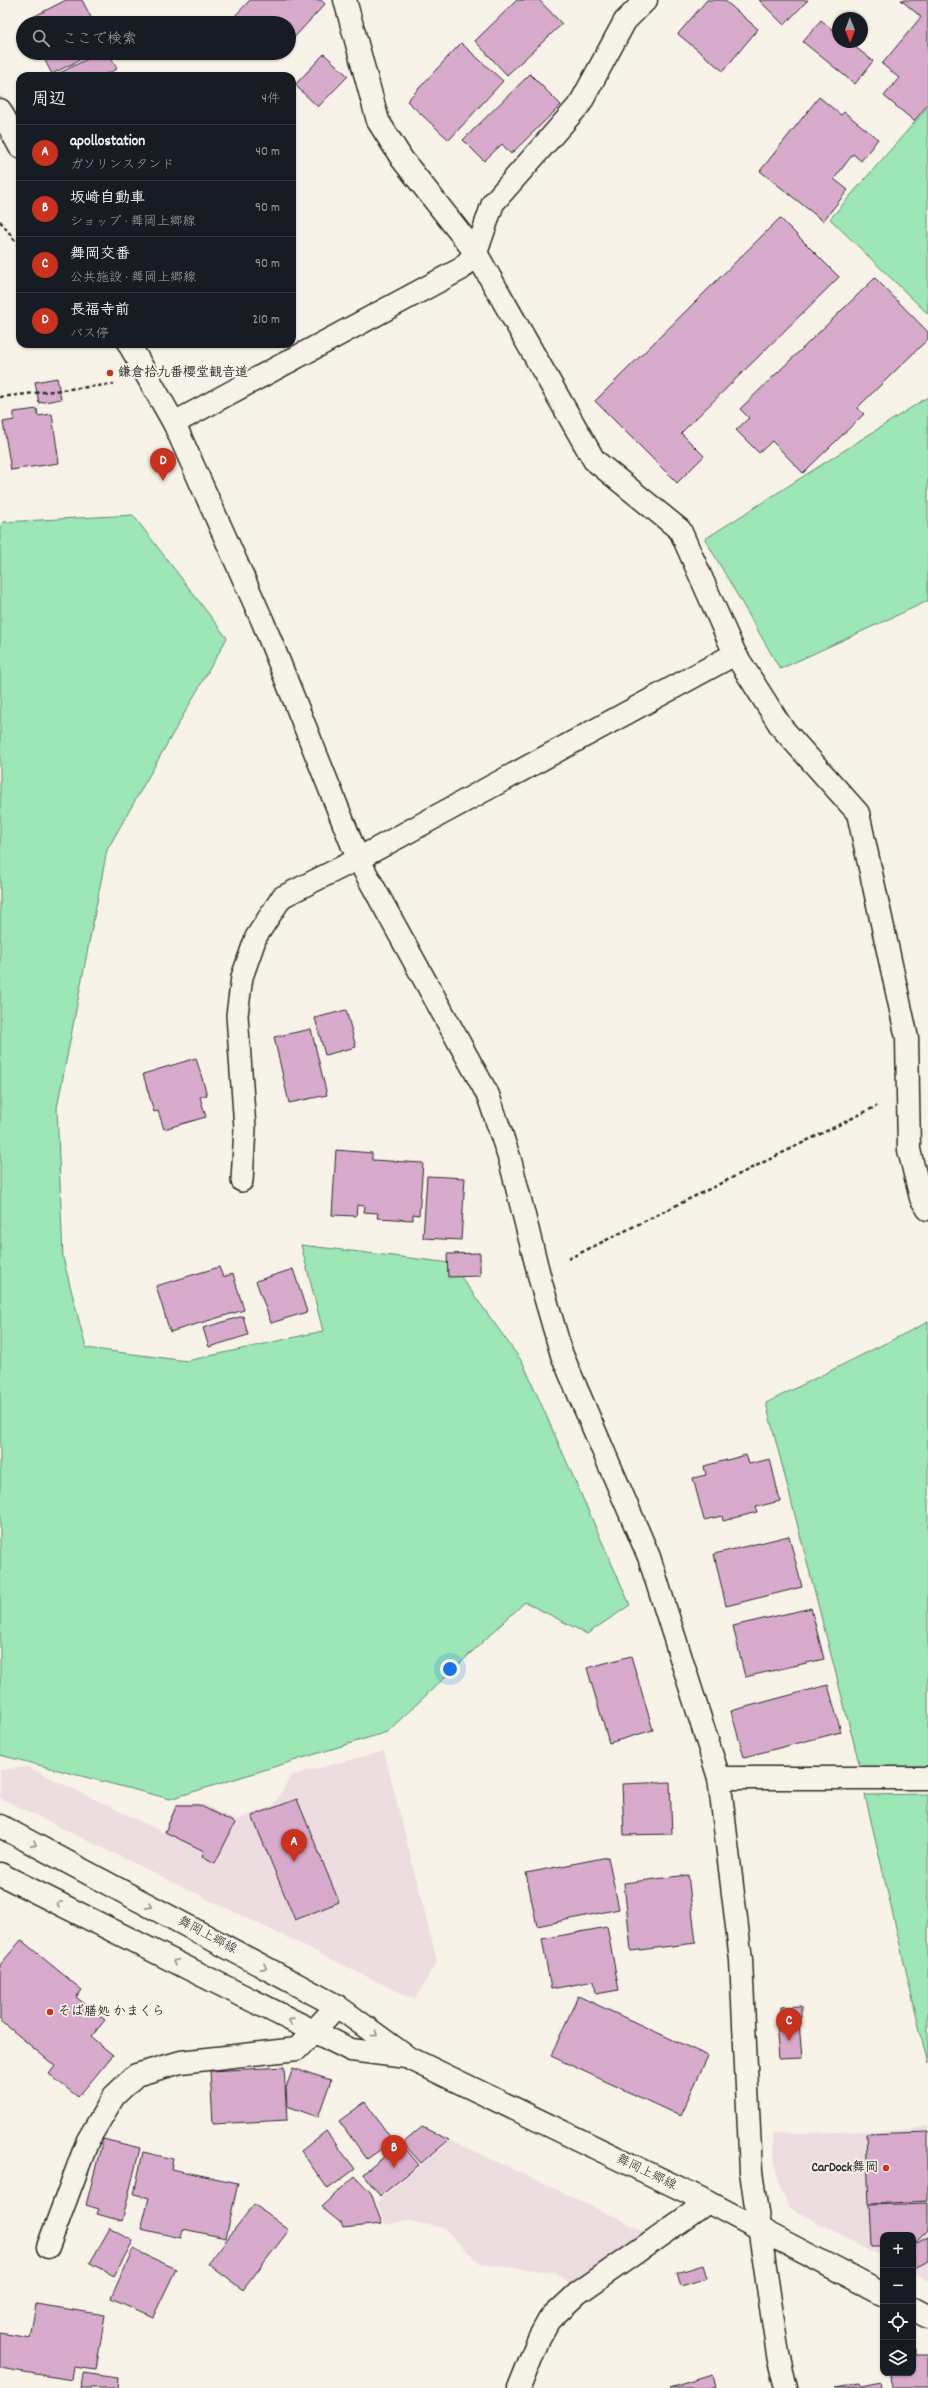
<!DOCTYPE html>
<html lang="ja">
<head>
<meta charset="utf-8">
<style>
	body { margin:0; font-family:Dekko,"Klee One",sans-serif; background:#20242c; color:#f1f3f6 }
	.controls { position:absolute; right:12px; bottom:12px; display:grid; overflow:hidden; border-radius:8px; box-shadow:0 1px 3px #0004 }
	.controls button { width:36px; height:36px; display:grid; place-items:center; padding:0; border:0; border-bottom:1px solid #363941; background:#171b24; color:#f1f3f6; font:20px sans-serif }
	.compass { position:absolute; left:832px; top:12px; width:36px; height:36px; border-radius:50%; background:#171b24; box-shadow:0 1px 3px #0004; rotate:179deg }
	.you { position:absolute; left:450px; top:1669px; width:14px; height:14px; margin:-10px; border:3px solid #fff; border-radius:50%; background:#1a73e8; box-shadow:0 0 0 6px #1a73e833 }
	.badge { display:grid; place-items:center; width:26px; height:26px; border-radius:50%; background:#c8321e; color:#fff; font-size:13px; font-weight:700 }
	.pin { position:absolute; translate:-50% -33px; filter:drop-shadow(0 1px 2px #0008) }
	.pin::after { content:''; position:absolute; top:21px; width:14px; height:12px; background:inherit; clip-path:polygon(0 0,100% 0,50% 100%) }
	.list { margin:0; padding:0; list-style:none }
	h2 { display:flex; justify-content:space-between; align-items:center; height:52px; margin:0; padding:0 16px; font-size:17px }
	h2 small { font-size:13px; font-weight:400; color:#9ea1a6 }
	.list li { display:grid; grid-template-columns:26px 1fr auto; gap:12px; align-items:center; box-sizing:border-box; height:56px; padding:0 16px; border-top:1px solid #363941 }
	.list b { display:block; font-size:15px; white-space:nowrap }
	.list p { margin:0; font-size:13px; white-space:nowrap; color:#9ea1a6 }
	.list em { font-size:13px; font-style:normal; color:#9ea1a6 }
	.icon { flex:none; width:22px; height:22px; fill:none; stroke:currentColor; stroke-width:2; stroke-linecap:round; stroke-linejoin:round }
	.map { position:relative; flex:none; width:928px; height:2388px; overflow:hidden }
	.search { position:absolute; background:#171b24; box-shadow:0 1px 3px #0004; left:16px; top:16px; width:280px; height:44px; display:flex; align-items:center; gap:10px; box-sizing:border-box; padding:0 14px; border-radius:22px; color:#9ea1a6; font-size:15px }
	.panel { position:absolute; background:#171b24; box-shadow:0 1px 3px #0004; left:16px; top:72px; width:280px; height:276px; border-radius:12px }
	.map>svg:first-child { display:block }
</style>
</head>
<body>
<div class="map">
<svg width="928" height="2388" viewBox="0 0 928 2388">
	<rect width="100%" height="100%" fill="#f7f3e8"/>
	<filter id="ink" filterUnits="userSpaceOnUse"><feTurbulence type="fractalNoise" baseFrequency=".025" numOctaves="2"/><feDisplacementMap in="SourceGraphic" scale="8" xChannelSelector="R" yChannelSelector="G"/><feConvolveMatrix kernelMatrix="1 2 1 2 8 2 1 2 1" color-interpolation-filters="sRGB"/></filter>
	<g filter="url(#ink)">
		<g fill="#eedde0">
			<path d="M384 1751 437 1961 415 2000 0 1798V1770L28 1767 163 1832 176 1803H200L236 1820 273 1806 292 1775Z"/>
			<path d="M928 2126V2281L913 2273V2235H883V2257L790 2208 779 2185 775 2165 773 2134 903 2130Z"/>
			<path d="M451 2140 650 2234 572 2286 556 2272 480 2264 444 2228 409 2221 385 2225 377 2201Z"/>
		</g>
		<g fill="#9de6b6" stroke="#648870">
			<path d="M928 107V314L830 219Z"/>
			<path d="M928 397V601L780 669 705 539Z"/>
			<path d="M133 515 227 638 107 850 57 1108 63 1258 86 1348 187 1361 323 1331 301 1245 451 1263 523 1363 630 1605 587 1634 525 1602 387 1732 170 1799 0 1755V527L3 522Z"/>
			<path d="M928 1322V1766L860 1767 766 1403Z"/>
			<path d="M928 1794V2065L865 1795Z"/>
		</g>
		<g fill="#d8abcd" stroke="#2b2b2b">
			<path d="M66 0H82L94 23H26L25 21Z"/>
			<path d="M250 0H321L325 4 289 43V23H237L232 19Z"/>
			<path d="M517 0H539L562 24 507 75 475 41Z"/>
			<path d="M707 0H724L758 29 723 71 678 34Z"/>
			<path d="M759 0H808L784 25Z"/>
			<path d="M901 0H928V104L914 121 884 96 899 78 882 64 921 17Z"/>
			<path d="M821 20 838 34V42H849L873 61 855 84 803 42Z"/>
			<path d="M461 43 503 81 449 140 407 101Z"/>
			<path d="M41 53H93L52 74Z"/>
			<path d="M99 53H109L117 69 102 76H54Z"/>
			<path d="M270 53H280L275 58Z"/>
			<path d="M324 54 348 76 318 107 295 85Z"/>
			<path d="M530 74 561 105 511 154 502 144 484 161 463 140Z"/>
			<path d="M819 97 841 115 844 112 878 139 861 161 853 154 834 179 848 190 823 221 760 171Z"/>
			<path d="M780 218 839 277 681 433 704 456 677 483 595 401Z"/>
			<path d="M875 278 928 332V339L857 408 864 414 803 473 772 441 759 453 736 430 749 418 740 409Z"/>
			<path d="M57 378 61 399 39 403 35 382Z"/>
			<path d="M37 409 38 416 52 414 59 463 11 470 3 422 14 420V412Z"/>
			<path d="M346 1010 356 1047 325 1055 315 1018Z"/>
			<path d="M311 1029 327 1095 289 1103 274 1037Z"/>
			<path d="M196 1058 207 1095 200 1097 206 1117 164 1129 158 1111 154 1112 143 1074Z"/>
			<path d="M336 1150 372 1153V1160L423 1163 419 1215 413 1214V1220L377 1218 378 1213 364 1212 365 1206 357 1205 356 1216 332 1215Z"/>
			<path d="M427 1176 465 1178 461 1240 423 1238Z"/>
			<path d="M480 1253V1276L448 1277 447 1254Z"/>
			<path d="M219 1267 223 1277 233 1274 244 1310 170 1332 156 1286Z"/>
			<path d="M293 1269 307 1312 271 1323 256 1281Z"/>
			<path d="M243 1316 248 1335 209 1347 203 1328Z"/>
			<path d="M746 1455 749 1464 770 1459 780 1501 756 1507 757 1512 723 1521 722 1516 704 1520 693 1478 706 1475 704 1466Z"/>
			<path d="M789 1536 802 1587 726 1606 714 1554Z"/>
			<path d="M811 1608 824 1659 745 1677 733 1626Z"/>
			<path d="M631 1656 653 1730 609 1743 587 1668Z"/>
			<path d="M828 1685 841 1732 744 1757 731 1711Z"/>
			<path d="M670 1782 672 1834 624 1835 622 1784Z"/>
			<path d="M297 1799 339 1902 295 1920 252 1816Z"/>
			<path d="M177 1805H199L235 1823 215 1863 202 1856 204 1851 165 1832Z"/>
			<path d="M608 1857 619 1909 537 1926 526 1873Z"/>
			<path d="M688 1875 696 1943 631 1951 624 1883Z"/>
			<path d="M607 1927 619 1990 596 1994 594 1981 551 1989 542 1939Z"/>
			<path d="M21 1940 82 1990 76 1997 105 2020 91 2037 113 2055 78 2097 49 2074 55 2066 0 2020V1965Z"/>
			<path d="M578 1996 708 2056 680 2116 551 2056Z"/>
			<path d="M801 2006V2018L781 2019V2007Z"/>
			<path d="M799 2023 802 2058 779 2059 776 2024Z"/>
			<path d="M284 2067 287 2120 213 2124 210 2071Z"/>
			<path d="M293 2068 331 2080 318 2117 287 2106 286 2088Z"/>
			<path d="M365 2102 393 2141 367 2159 339 2121Z"/>
			<path d="M422 2127 449 2140 421 2163 403 2143Z"/>
			<path d="M326 2131 355 2169 328 2189 301 2151Z"/>
			<path d="M928 2132V2201L869 2204 866 2134Z"/>
			<path d="M103 2139 140 2148 122 2221 97 2214 99 2209 86 2205Z"/>
			<path d="M401 2143 419 2165 380 2196 363 2174Z"/>
			<path d="M143 2152 173 2159 171 2169 238 2183 226 2238 183 2229 181 2238 141 2229 149 2198 134 2194Z"/>
			<path d="M355 2176 371 2193 382 2224 343 2228 341 2223 321 2207Z"/>
			<path d="M928 2203V2230L913 2245V2235H883V2246H872L870 2205Z"/>
			<path d="M254 2204 289 2230 243 2290 208 2264Z"/>
			<path d="M110 2228 133 2241 114 2276 90 2263Z"/>
			<path d="M928 2237V2261L913 2268V2245Z"/>
			<path d="M133 2249 176 2269 153 2317 111 2298Z"/>
			<path d="M703 2265 707 2278 681 2286 677 2273Z"/>
			<path d="M36 2304 105 2315 96 2370 74 2367 72 2380 0 2368V2333L30 2338Z"/>
			<path d="M913 2350H915V2355H928V2388H892L891 2373H913Z"/>
			<path d="M83 2373 118 2378 117 2388H81Z"/>
			<path d="M712 2375 715 2388H669Z"/>
			<path d="M880 2382 881 2388 836 2387 859 2383 860 2386Z"/>
		</g>
		<g fill="none" stroke-linecap="round" stroke-linejoin="round">
			<g stroke="#2b2b2b" stroke-width="24">
				<path id="service" d="M242 1181 245 1128 237 1015 242 977 256 937 282 897 358 859"/>
			</g>
			<g stroke="#2b2b2b" stroke-width="25">
				<g id="minor">
					<path d="M345 0 378 121 402 159 476 253 594 460 680 530 735 654 782 728 858 813 907 1038 909 1150 921 1198 928 1209"/>
					<path d="M174 423 461 269 476 253 493 203 580 104 625 21 646 0"/>
					<path d="M358 859 735 654"/>
					<path d="M719 1778H928"/>
					<path d="M48 2247 88 2140 114 2096 136 2075 181 2062 297 2049 337 2006"/>
					<path d="M519 2388 539 2338 549 2320 578 2293 708 2202"/>
				</g>
			</g>
			<g stroke="#2b2b2b" stroke-width="25">
				<g id="tertiary">
					<path d="M0 110 20 147"/>
					<path d="M129 344 174 423 263 622 358 859 488 1095 510 1160 541 1283 562 1355 649 1557 719 1778 741 1960 751 2172 778 2355 786 2388"/>
					<path d="M0 1826 337 2006 407 2057 708 2202 883 2294"/>
					<path d="M0 1874 351 2050 406 2057"/>
					<path d="M913 2309 928 2317"/>
				</g>
			</g>
			<g stroke="#2b2b2b" stroke-width="2.5" stroke-dasharray="4 3" stroke-linecap="butt">
				<path d="M0 221 20 247"/>
				<path d="M0 397 114 384"/>
				<path d="M568 1259 877 1106"/>
			</g>
			<use href="#service" stroke="#f7f3e8" stroke-width="21"/>
			<use href="#minor" stroke="#f7f3e8" stroke-width="22"/>
			<use href="#tertiary" stroke="#f7f3e8" stroke-width="22"/>
		</g>
		<defs><path id="oneway-chevron" d="M-2-3.5L2.5 0L-2 3.5" fill="none" stroke-width="1.6" stroke-linecap="round" stroke-linejoin="round"/></defs>
		<g stroke="#918f8a">
			<use href="#oneway-chevron" transform="translate(34 1844) rotate(28)"/>
			<use href="#oneway-chevron" transform="translate(59 1904) rotate(-153)"/>
			<use href="#oneway-chevron" transform="translate(149 1906) rotate(28)"/>
			<use href="#oneway-chevron" transform="translate(175 1962) rotate(-153)"/>
			<use href="#oneway-chevron" transform="translate(264 1967) rotate(28)"/>
			<use href="#oneway-chevron" transform="translate(291 2021) rotate(-153)"/>
			<use href="#oneway-chevron" transform="translate(375 2034) rotate(36)"/>
		</g>
	</g>
	<g fill="#c8321e" stroke="#f7f3e8" stroke-width="1.5">
		<circle cx="110" cy="373" r="4"/>
		<circle cx="50" cy="2012" r="4"/>
		<circle cx="886" cy="2168" r="4"/>
	</g>
	<g text-anchor="middle" dominant-baseline="central" stroke-width="3.5" stroke-linejoin="round" paint-order="stroke">
		<g font-size="13" font-weight="bold" fill="#2b2b2b" stroke="#f7f3e8" text-anchor="start">
			<text x="118" y="373">鎌倉拾九番櫻堂観音道</text>
			<text x="58" y="2012">そば膳処 かまくら</text>
			<text x="878" y="2168" text-anchor="end">CarDock舞岡</text>
		</g>
		<g font-size="13" fill="#2b2b2b" stroke="#f7f3e8">
			<text transform="translate(207 1936) rotate(28)">舞岡上郷線</text>
			<text transform="translate(646 2173) rotate(26)">舞岡上郷線</text>
		</g>
	</g>
</svg>
<div class="controls">
<button>+</button>
<button>−</button>
<button><svg class="icon" aria-label="locate" viewBox="0 0 24 24"><circle cx="12" cy="12" r="6"/><path d="M12 2v4M12 18v4M2 12h4M18 12h4"/></svg></button>
<button><svg class="icon" aria-label="layers" viewBox="0 0 24 24"><path d="M12 4l9 5-9 5-9-5zM3 14l9 5 9-5"/></svg></button>
</div>
<svg class="compass" viewBox="-18 -18 36 36"><path d="M0-13l5 13h-10z" fill="#e53935"/><path d="M0 13l5-13h-10z" fill="#9ea1a6"/></svg>
<div class="you"></div>
<div class="pin badge" style="left:294px;top:1862px">A</div>
<div class="pin badge" style="left:394px;top:2168px">B</div>
<div class="pin badge" style="left:789px;top:2041px">C</div>
<div class="pin badge" style="left:163px;top:481px">D</div>
<div class="search"><svg class="icon" aria-label="search" viewBox="0 0 24 24"><circle cx="10" cy="10" r="6"/><path d="M15 15l6 6"/></svg>ここで検索</div>
<section class="panel">
<h2>周辺<small>4件</small></h2>
<ul class="list">
<li><span class="badge">A</span><div><b>apollostation</b><p>ガソリンスタンド</p></div><em>40 m</em></li>
<li><span class="badge">B</span><div><b>坂崎自動車</b><p>ショップ · 舞岡上郷線</p></div><em>90 m</em></li>
<li><span class="badge">C</span><div><b>舞岡交番</b><p>公共施設 · 舞岡上郷線</p></div><em>90 m</em></li>
<li><span class="badge">D</span><div><b>長福寺前</b><p>バス停</p></div><em>210 m</em></li>
</ul>
</section>
</div>
</body>
</html>
